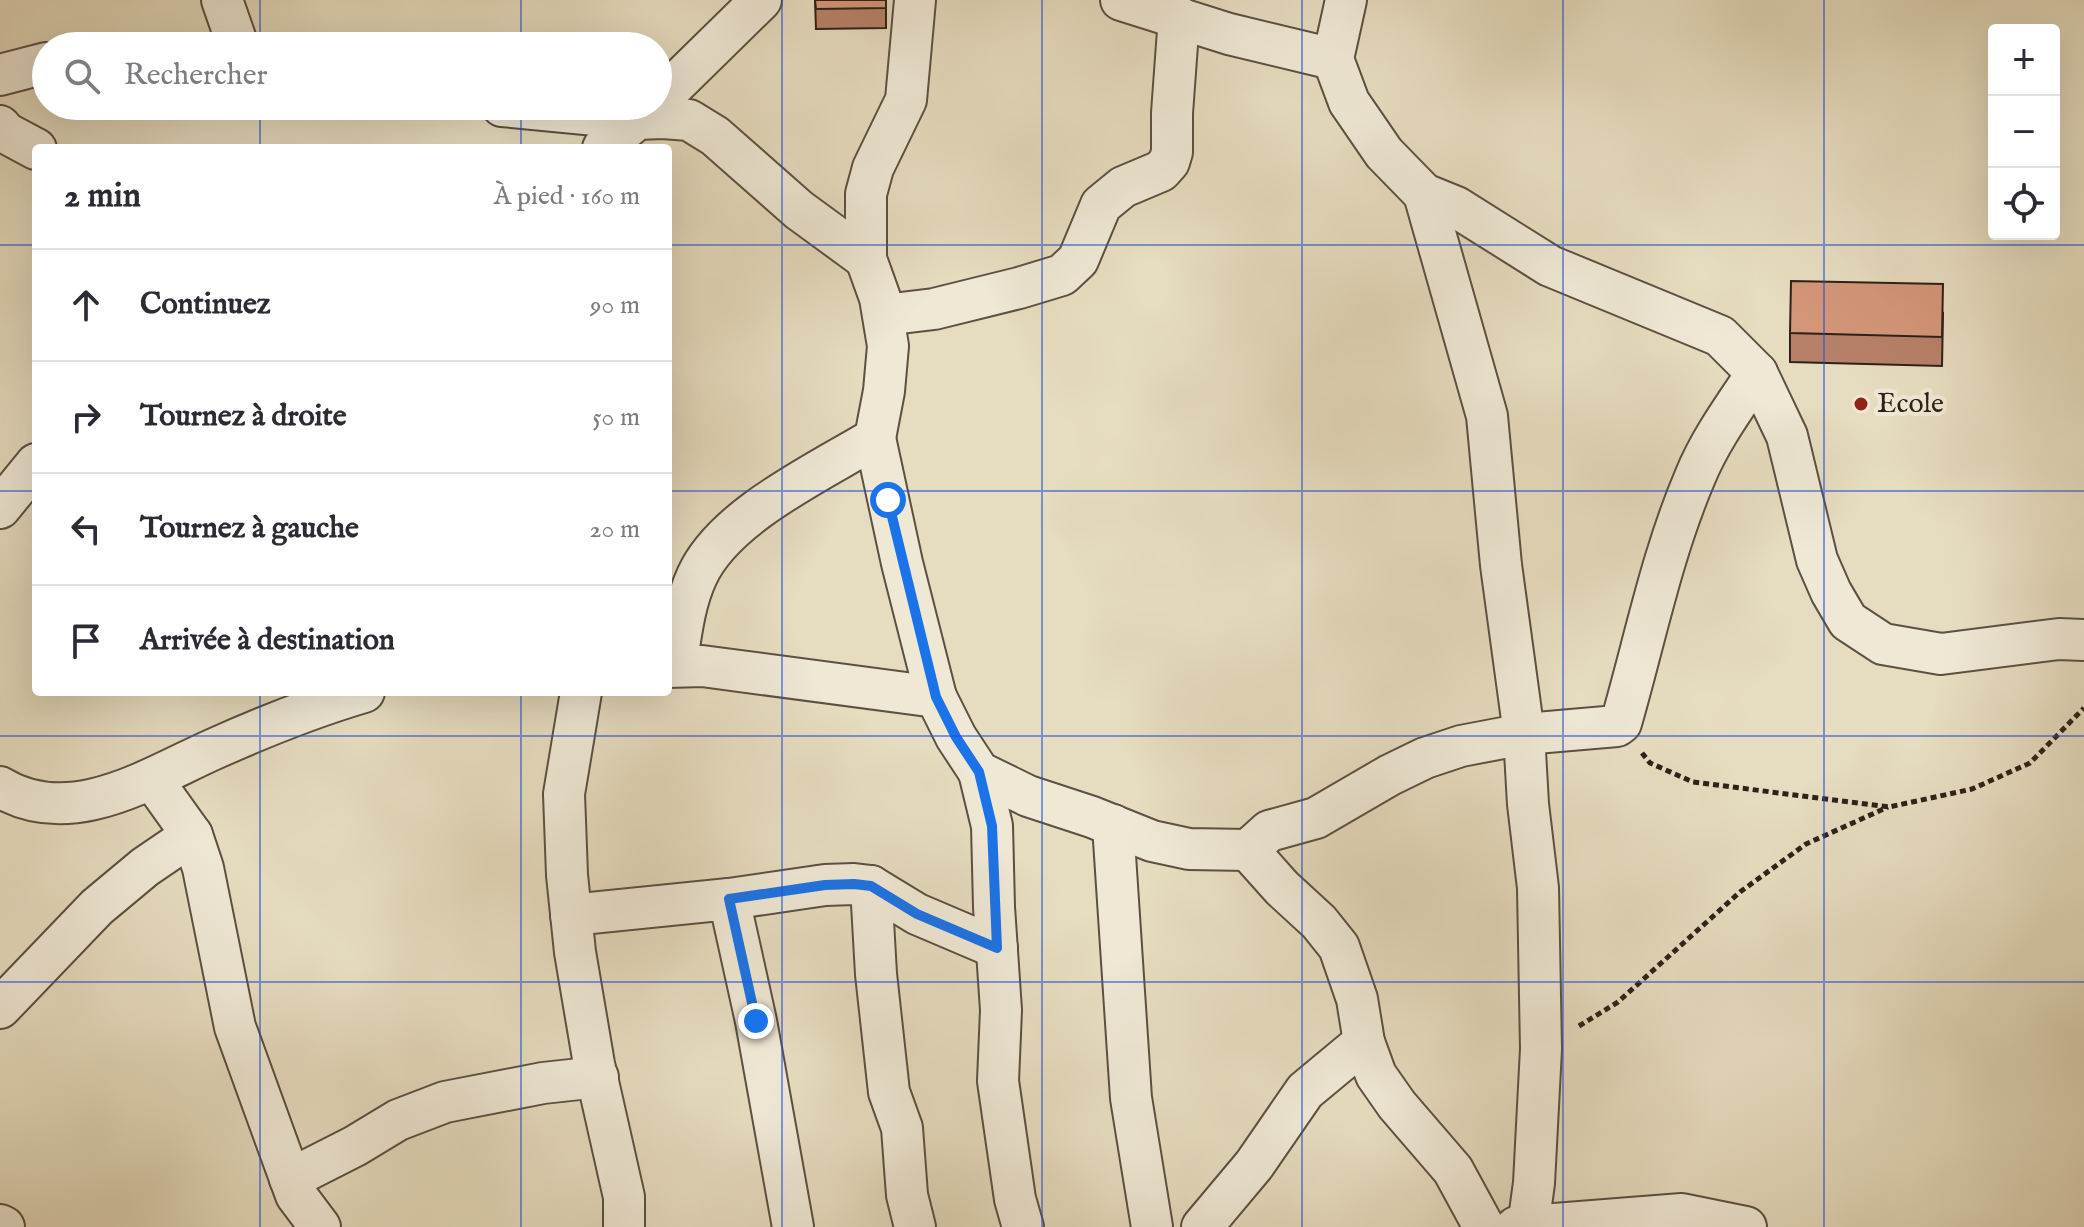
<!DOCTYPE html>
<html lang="fr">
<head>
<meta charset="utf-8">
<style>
	body { margin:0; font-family:"IM FELL English",serif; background:#f2f2f3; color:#2b2b33 }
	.controls { position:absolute; right:24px; top:24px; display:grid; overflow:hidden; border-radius:8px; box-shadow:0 8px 32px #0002 }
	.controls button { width:72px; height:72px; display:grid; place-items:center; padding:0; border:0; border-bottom:2px solid #e1e1e2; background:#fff; color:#2b2b33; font:40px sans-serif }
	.stop { position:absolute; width:24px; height:24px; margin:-18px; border:6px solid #1a73e8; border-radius:50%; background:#fff }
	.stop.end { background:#1a73e8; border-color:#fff; box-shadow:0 2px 8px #0008 }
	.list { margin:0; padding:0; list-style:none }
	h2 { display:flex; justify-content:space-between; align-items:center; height:104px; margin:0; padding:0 32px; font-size:34px }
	h2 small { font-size:26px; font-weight:400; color:#7c7c81 }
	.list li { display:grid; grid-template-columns:52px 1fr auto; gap:24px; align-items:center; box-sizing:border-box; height:112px; padding:0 32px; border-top:2px solid #e1e1e2 }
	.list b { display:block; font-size:30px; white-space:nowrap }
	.list em { font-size:26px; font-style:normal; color:#7c7c81 }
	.icon { flex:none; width:44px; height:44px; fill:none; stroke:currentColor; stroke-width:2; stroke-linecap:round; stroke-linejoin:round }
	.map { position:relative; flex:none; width:2084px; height:1227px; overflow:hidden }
	.search { position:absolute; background:#fff; box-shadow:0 8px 32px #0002; left:32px; top:32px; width:640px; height:88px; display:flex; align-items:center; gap:20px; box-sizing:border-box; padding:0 28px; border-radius:44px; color:#7c7c81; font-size:30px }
	.panel { position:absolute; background:#fff; box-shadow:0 8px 32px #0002; left:32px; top:144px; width:640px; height:552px; border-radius:8px }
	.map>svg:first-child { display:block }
</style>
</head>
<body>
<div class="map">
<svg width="2084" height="1227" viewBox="0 0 2084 1227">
	<rect width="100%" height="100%" fill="#e6dcbf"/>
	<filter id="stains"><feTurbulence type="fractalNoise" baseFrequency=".0025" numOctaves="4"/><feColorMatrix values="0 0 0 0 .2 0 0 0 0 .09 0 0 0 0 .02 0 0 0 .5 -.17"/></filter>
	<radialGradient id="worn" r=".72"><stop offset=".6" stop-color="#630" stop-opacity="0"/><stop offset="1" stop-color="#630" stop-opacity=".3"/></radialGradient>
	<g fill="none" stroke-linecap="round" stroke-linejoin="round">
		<g stroke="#5c5042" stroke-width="44">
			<g id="minor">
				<path d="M222 0 238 46"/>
				<path d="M1121 0 1229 34 1333 59"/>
				<path d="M1346 0 1333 59 1349 102 1384 153 1424 194 1456 207 1550 266 1720 336 1757 373 1787 436 1817 560 1831 592 1848 621 1883 644 1941 654 2059 639 2084 640"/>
				<path d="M0 75 46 63"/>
				<path d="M658 101 761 0"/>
				<path d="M502 106 637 119 646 111"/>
				<path d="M0 126 6 133 36 149"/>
				<path d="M603 148 637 119 663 118 689 120 715 136 799 210 866 259"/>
				<path d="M1424 194 1487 416 1501 565 1524 734 1528 804 1538 888 1541 1049 1534 1183 1528 1227"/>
				<path d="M884 315 934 309 1019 288 1062 275 1078 260 1101 205 1123 187 1161 171 1169 162 1172 152V113L1179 17"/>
				<path d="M875 438 902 563 936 697"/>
				<path d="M0 508 36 464"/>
				<path d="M676 666C681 636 684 604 697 576 724 516 819 472 875 438L884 391 888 346 880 298 866 259V194L873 168 906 100 915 0"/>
				<path d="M668 667 702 666 936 697 956 737 979 772 1028 796 1092 817 1152 841 1189 849 1248 850 1269 831 1316 818 1390 775 1425 758 1461 746 1524 734 1617 726 1621 723C1645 640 1661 557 1695 477 1710 440 1735 406 1757 373"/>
				<path d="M581 692 564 794 567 875 575 952 594 1064 624 1197V1227"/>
				<path d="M979 772 992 826 994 907 1001 1010 998 1081 1015 1199 1023 1227"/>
				<path d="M152 779 192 835 203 868 235 1027 296 1195 320 1227"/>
				<path d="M0 787C71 830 149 778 214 749 263 727 313 707 364 692"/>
				<path d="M1113 825 1131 1098 1152 1227"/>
				<path d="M1248 850 1282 888 1319 922 1339 947 1357 999 1364 1042 1376 1075 1397 1105 1453 1170 1484 1227"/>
				<path d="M871 886 876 974 889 1092 902 1128 907 1195 915 1227"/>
				<path d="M729 899 825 885 854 884 871 886 917 914 997 948"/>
				<path d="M571 915 729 899 756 1021 793 1227"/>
				<path d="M0 1008 97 907 145 867 192 835"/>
				<path d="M290 1179 355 1146 398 1120 445 1102 543 1083 598 1077"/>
				<path d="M0 1225 4 1227"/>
				<path d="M1202 1227 1254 1165 1305 1091 1364 1042"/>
				<path d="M1516 1227 1682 1214 1746 1227"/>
			</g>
		</g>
		<g stroke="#2e2119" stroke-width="5" stroke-dasharray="6 4" stroke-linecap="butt">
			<path d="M1642 753 1650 763 1693 782 1889 807 1972 789 2030 763 2084 708"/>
			<path d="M1579 1026 1618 1002 1740 892 1806 844 1888 807"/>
		</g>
		<use href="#minor" stroke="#efe8d5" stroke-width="40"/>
	</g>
	<g fill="#b68168" stroke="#2e2119" stroke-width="2">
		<path d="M815 0H886V28L816 29Z"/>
		<path d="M1943 313 1942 366 1790 362V333Z"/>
	</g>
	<g fill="#d49679" stroke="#2e2119" stroke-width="2">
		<path d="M815 0H886V8L816 9Z"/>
		<path d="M1791 281 1943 284 1942 337 1790 333Z"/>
	</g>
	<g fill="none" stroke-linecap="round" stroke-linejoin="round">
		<path stroke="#1a73e8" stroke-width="10" d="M756 1021 729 899 825 885 854 884 871 886 917 914 997 948 992 826 979 772 956 737 936 697 888 500"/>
	</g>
	<path fill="none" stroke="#1d4ed8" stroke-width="2" stroke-opacity="0.55" d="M260 0V46M521 0V46M782 0V1227M1042 0V1227M1302 0V1227M1563 0V1227M1824 0V1227M260 106V148M521 106V148M0 245H36M668 245H2084M0 491H36M668 491H2084M260 692V1227M521 692V1227M0 736H2084M0 982H2084"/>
	<circle fill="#8f2418" stroke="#efe8d5" stroke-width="3" cx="1861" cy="404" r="8"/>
	<g text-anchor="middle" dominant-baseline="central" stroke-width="8" stroke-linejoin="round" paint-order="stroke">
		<g font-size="28" fill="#2e2119" stroke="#efe8d5" text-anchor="start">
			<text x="1877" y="404">Ecole</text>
		</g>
	</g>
	<rect width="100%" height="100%" filter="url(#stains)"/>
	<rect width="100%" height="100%" fill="url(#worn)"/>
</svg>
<div class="controls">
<button>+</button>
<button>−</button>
<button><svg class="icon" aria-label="locate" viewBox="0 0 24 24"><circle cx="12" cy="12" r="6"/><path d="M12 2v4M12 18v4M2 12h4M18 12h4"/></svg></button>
</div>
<div class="stop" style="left:888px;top:500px"></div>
<div class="stop end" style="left:756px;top:1021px"></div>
<div class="search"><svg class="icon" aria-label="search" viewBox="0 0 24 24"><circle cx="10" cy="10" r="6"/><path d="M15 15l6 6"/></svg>Rechercher</div>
<section class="panel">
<h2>2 min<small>À pied · 160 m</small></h2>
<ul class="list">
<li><svg class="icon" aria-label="ahead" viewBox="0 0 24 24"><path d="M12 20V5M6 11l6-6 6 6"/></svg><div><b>Continuez</b></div><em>90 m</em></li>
<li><svg class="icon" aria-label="right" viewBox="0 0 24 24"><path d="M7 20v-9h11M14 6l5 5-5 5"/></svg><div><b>Tournez à droite</b></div><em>50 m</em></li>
<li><svg class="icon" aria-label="left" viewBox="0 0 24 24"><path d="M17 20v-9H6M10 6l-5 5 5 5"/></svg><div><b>Tournez à gauche</b></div><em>20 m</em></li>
<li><svg class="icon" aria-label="arrive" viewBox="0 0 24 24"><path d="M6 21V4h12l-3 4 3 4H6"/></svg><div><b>Arrivée à destination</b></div></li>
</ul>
</section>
</div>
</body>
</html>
